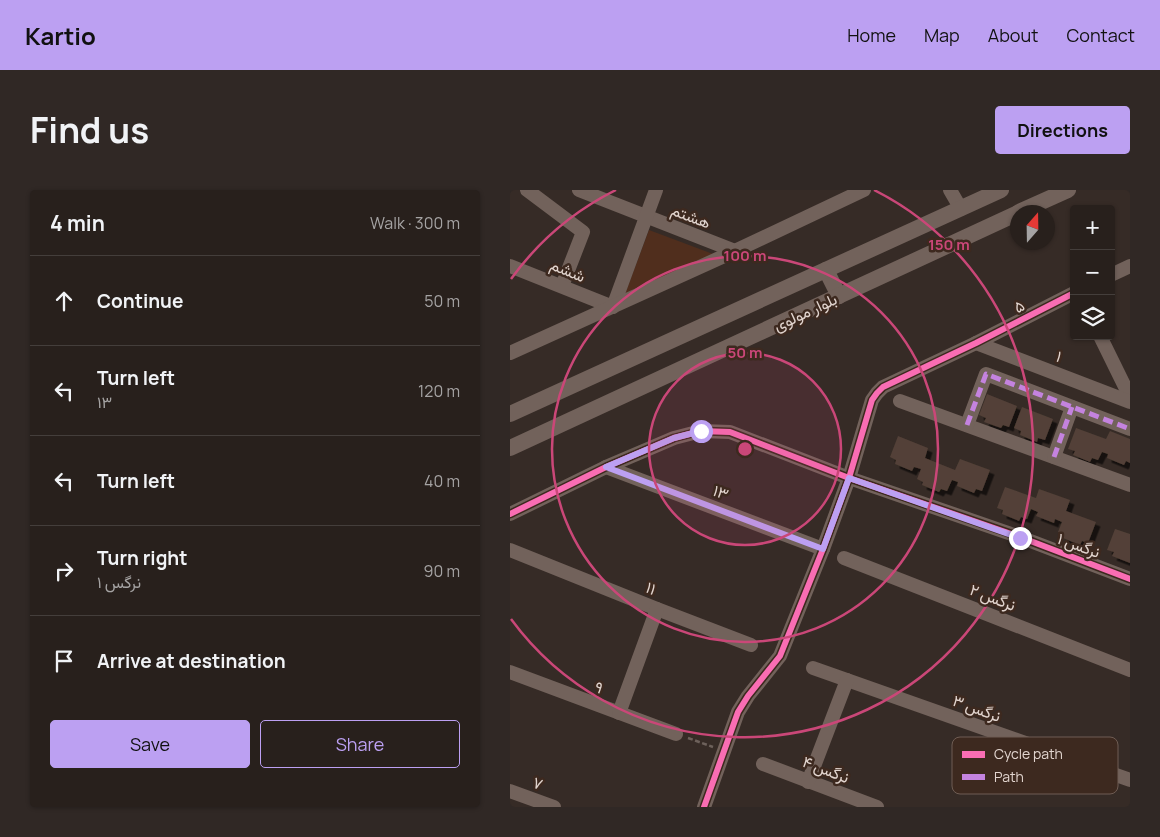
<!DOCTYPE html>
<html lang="en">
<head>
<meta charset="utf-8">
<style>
	body { margin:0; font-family:Manrope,Vazirmatn,sans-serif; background:#302825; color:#f1f3f6 }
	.controls { position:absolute; right:15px; top:15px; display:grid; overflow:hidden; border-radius:5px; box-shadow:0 1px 4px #0004 }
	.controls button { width:45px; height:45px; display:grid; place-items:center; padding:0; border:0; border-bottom:1px solid #443e3b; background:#28201c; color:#f1f3f6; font:25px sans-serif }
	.compass { position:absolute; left:500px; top:15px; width:45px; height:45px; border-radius:50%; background:#28201c; box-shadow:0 1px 4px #0004; rotate:20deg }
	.stop { position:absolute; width:15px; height:15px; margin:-11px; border:4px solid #bca0f2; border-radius:50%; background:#fff }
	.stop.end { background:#bca0f2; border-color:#fff; box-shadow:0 1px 5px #0008 }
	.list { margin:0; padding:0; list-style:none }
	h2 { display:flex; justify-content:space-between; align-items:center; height:65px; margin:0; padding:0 20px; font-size:21px }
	h2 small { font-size:16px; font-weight:400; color:#a5a3a3 }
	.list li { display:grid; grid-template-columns:32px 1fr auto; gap:15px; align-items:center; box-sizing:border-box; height:90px; padding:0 20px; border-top:1px solid #443e3b }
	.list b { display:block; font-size:19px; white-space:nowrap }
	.list p { margin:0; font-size:16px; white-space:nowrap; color:#a5a3a3 }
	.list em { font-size:16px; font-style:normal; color:#a5a3a3 }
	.actions { display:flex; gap:10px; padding:15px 20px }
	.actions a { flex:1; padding:11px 0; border:1px solid #bca0f2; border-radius:5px; text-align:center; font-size:18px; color:#bca0f2 }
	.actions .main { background:#bca0f2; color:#111 }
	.icon { flex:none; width:28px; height:28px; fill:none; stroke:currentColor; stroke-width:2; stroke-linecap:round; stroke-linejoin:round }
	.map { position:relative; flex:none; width:620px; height:617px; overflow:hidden; border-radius:5px }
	header { display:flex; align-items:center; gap:30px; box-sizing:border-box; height:70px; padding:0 25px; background:#bca0f2; color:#111 }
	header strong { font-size:24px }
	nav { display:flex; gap:28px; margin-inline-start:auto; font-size:18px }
	.intro { display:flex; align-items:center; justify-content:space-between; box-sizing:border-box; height:120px; padding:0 30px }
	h1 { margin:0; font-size:35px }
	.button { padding:12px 22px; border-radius:5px; background:#bca0f2; color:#111; font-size:18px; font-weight:700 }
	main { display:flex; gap:30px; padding:0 30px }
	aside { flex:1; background:#28201c; border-radius:5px; box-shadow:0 1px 4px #0004 }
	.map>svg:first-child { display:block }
</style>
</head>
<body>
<header>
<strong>Kartio</strong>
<nav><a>Home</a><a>Map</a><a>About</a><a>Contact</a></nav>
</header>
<div class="intro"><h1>Find us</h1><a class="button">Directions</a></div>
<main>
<aside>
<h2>4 min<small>Walk · 300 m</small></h2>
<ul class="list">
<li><svg class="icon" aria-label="ahead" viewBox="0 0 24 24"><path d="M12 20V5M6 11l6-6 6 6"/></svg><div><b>Continue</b></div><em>50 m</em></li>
<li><svg class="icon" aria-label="left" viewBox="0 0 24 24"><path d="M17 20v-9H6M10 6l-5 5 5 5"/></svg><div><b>Turn left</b><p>۱۳</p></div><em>120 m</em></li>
<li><svg class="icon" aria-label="left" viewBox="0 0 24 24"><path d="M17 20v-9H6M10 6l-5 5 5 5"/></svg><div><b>Turn left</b></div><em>40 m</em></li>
<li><svg class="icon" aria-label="right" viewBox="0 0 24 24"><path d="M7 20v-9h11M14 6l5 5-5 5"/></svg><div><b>Turn right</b><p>نرگس ۱</p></div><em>90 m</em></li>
<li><svg class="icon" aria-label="arrive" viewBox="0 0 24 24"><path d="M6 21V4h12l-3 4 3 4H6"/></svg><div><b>Arrive at destination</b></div></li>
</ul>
<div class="actions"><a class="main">Save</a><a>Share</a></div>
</aside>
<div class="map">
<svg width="620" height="617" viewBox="0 0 620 617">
	<defs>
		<filter id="shadow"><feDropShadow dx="4.5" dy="4.5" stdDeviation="0" flood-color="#0009"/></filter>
	</defs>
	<rect width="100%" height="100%" fill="#362b26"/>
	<path fill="#502e1d" d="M139 40 203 64 115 104Z"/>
	<g fill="#524037" filter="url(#shadow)">
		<path d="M477 204 507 216 499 237 493 235 491 238 474 232 476 228 469 225Z"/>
		<path d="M512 217 543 229 535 250 528 248 527 252 510 245 511 241 504 238Z"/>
		<path d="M566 238 596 249 600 241 620 249V273L616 271 614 275 597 268 598 264 592 262 588 270 582 268 580 272 563 265 565 261 558 259Z"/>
		<path d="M388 246 418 258 415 268 445 280 450 269 480 280 472 301 466 299 464 303 447 296 448 292 442 290 437 301 431 299 429 302 412 295 413 292 407 289 411 279 404 277 402 281 385 274 386 270 380 267Z"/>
		<path d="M495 297 526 308 529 299 560 310 556 321 586 332 578 353 572 351 570 355 553 348 554 344 548 342 552 332 545 329 544 333 526 326 528 322 521 319 517 329 511 327 509 331 492 324 493 320 487 318Z"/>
		<path d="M605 339 620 344V373L602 366 604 362 597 360Z"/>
	</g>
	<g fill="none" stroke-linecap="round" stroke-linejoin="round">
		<path stroke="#6d615b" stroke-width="2.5" stroke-dasharray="5 2.5" stroke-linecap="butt" d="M178 548 203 557"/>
		<g stroke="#72625b" stroke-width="14">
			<path d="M17 0 73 42 52 96"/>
			<path d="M69 0 225 61"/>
			<path d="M440 0 451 19"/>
			<path d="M0 76 103 117 146 0"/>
			<path d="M601 85 620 76"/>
			<path d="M590 146 620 207"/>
			<path d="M466 153 620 212"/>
			<path d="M0 163 225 61 354 0"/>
			<path d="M390 211 620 295"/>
			<path d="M457 235 476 184 620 239"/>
			<path d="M544 267 562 217"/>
			<path d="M96 277 313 359"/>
			<path d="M0 324 96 277 164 248 191 241 220 242 339 288 510 347 620 389"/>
			<path d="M0 360 147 419 241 455"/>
			<path d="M334 368 620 480"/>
			<path d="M303 478 620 590"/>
			<path d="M0 482 166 544"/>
			<path d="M109 523 147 419"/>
			<path d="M253 574 367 617"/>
			<path d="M298 592 337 490"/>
			<path d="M0 601 44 617"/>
			<path d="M194 617 228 522 238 506 270 466 313 359 339 288 362 210 367 203 373 197 466 153 564 103"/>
		</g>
		<g stroke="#72625b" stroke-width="16">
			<path d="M509 22 558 0"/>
			<path d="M316 80 329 106"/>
			<path d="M0 224 491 0"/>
			<path d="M0 258 508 23"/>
		</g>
		<g stroke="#c483df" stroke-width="5" stroke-dasharray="10 5" stroke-linecap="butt">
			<path d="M457 235 476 184 620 239"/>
			<path d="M544 267 562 217"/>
		</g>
		<g stroke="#3d291f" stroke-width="9">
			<g id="cycleway">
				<path d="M0 324 96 277 164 248 191 241 220 242 339 288 510 347 620 389"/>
				<path d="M194 617 228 522 238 506 270 466 313 359 339 288 362 210 367 203 373 197 466 153 564 103"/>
			</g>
		</g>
		<use href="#cycleway" stroke="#f96db3" stroke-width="6"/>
	</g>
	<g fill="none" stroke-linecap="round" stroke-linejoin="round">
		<path stroke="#bca0f2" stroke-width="6" d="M191 241 164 248 96 277 313 359 339 288 510 348"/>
	</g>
	<circle cx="235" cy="259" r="96" fill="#ca4778" fill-opacity=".12"/>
	<g fill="none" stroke="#ca4778" stroke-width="2.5">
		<circle cx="235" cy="259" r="96"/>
		<circle cx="235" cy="259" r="193"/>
		<path d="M1 89A289 289 0 0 1 106 0M364 0A289 289 0 1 1 1 429"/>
	</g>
	<g text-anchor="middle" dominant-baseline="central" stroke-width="5" stroke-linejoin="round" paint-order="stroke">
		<g font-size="16" fill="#e2d5cf" stroke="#3d291f">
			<text transform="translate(181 26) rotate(21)">هشتم</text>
			<text transform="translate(58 80) rotate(22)">ششم</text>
			<text transform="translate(509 116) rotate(-27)">۵</text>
			<text transform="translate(295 122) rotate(-25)">بلوار مولوی</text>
			<text transform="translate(549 166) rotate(21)">۱</text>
			<text transform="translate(211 302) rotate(21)">۱۳</text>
			<text transform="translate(569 355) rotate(20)">نرگس ۱</text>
			<text transform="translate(141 398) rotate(22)">۱۱</text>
			<text transform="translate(483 407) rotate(21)">نرگس ۲</text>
			<text transform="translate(89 497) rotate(21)">۹</text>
			<text transform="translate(467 518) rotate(20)">نرگس ۳</text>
			<text transform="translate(316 579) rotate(21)">نرگس ۴</text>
			<text transform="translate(28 593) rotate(20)">۷</text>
		</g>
	</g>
	<rect x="442" y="547" width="166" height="57" rx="8" fill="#3d291f" stroke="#6f5d54" stroke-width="1"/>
	<rect x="452" y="561" width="23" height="7" fill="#f96db3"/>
	<rect x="452" y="584" width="23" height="6" fill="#c483df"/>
	<g font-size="14" fill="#e2d5cf">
		<text x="484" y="569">Cycle path</text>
		<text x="484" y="592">Path</text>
	</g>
	<circle cx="235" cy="259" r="8" fill="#ca4778" stroke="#3d291f" stroke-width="2.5"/>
	<g font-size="15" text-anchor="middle" font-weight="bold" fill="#ca4778" stroke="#3d291f" stroke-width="5" stroke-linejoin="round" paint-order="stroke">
		<text x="439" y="60">150 m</text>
		<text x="235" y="71">100 m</text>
		<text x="235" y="168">50 m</text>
	</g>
</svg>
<div class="controls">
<button>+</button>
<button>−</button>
<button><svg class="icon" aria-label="layers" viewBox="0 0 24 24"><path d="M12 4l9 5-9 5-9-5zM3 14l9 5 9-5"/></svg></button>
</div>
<svg class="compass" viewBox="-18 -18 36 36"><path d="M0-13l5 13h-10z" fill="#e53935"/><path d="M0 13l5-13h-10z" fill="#a5a3a3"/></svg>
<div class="stop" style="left:191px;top:241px"></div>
<div class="stop end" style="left:510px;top:348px"></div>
</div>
</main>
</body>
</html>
